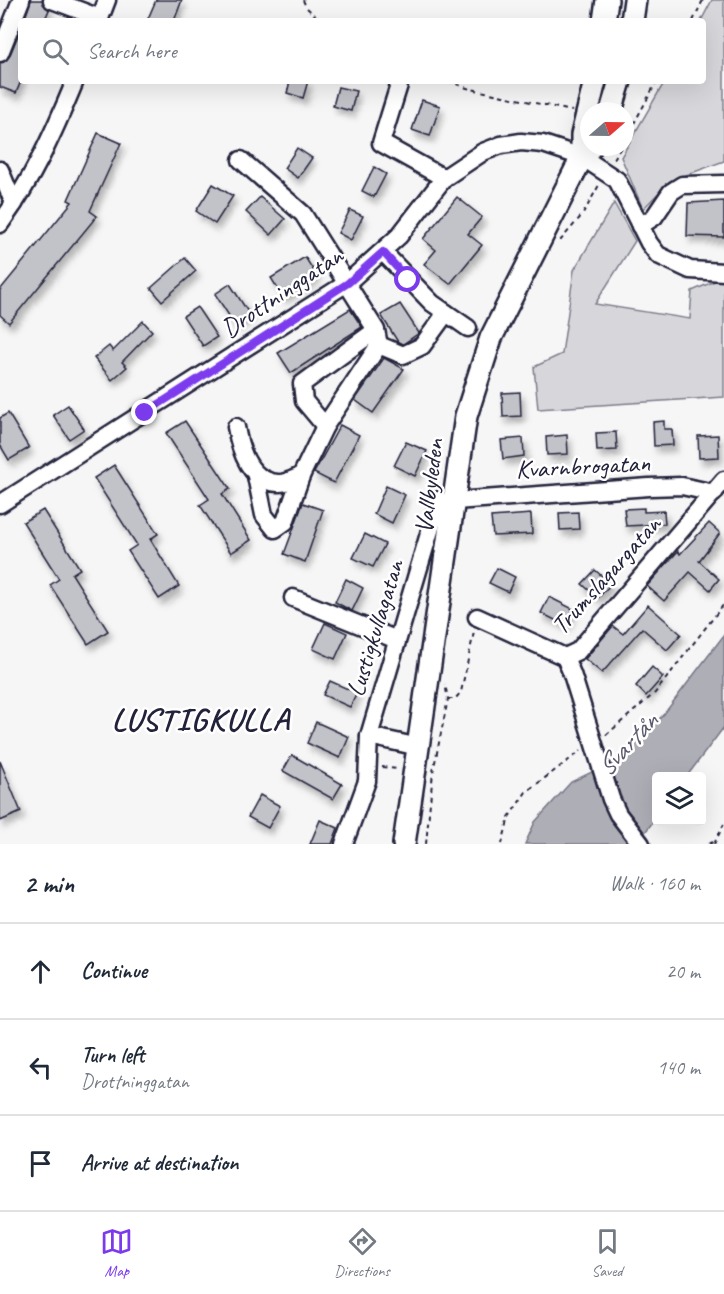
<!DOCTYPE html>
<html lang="en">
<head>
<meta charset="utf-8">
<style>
	body { margin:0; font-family:Caveat,sans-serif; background:#f2f2f3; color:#1f2937 }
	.controls { position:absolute; right:18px; bottom:18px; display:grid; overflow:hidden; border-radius:6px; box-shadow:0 6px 24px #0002 }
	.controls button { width:54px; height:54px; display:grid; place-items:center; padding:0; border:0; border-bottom:2px solid #e0e1e3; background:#fff; color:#1f2937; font:30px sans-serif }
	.compass { position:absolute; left:580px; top:102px; width:54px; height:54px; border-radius:50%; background:#fff; box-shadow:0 6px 24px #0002; rotate:70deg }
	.stop { position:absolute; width:18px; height:18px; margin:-14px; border:4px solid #7c3aed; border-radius:50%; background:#fff }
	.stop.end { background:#7c3aed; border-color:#fff; box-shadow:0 2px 6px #0008 }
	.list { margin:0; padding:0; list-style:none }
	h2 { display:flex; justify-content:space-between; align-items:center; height:78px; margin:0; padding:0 24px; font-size:26px }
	h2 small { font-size:20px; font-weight:400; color:#747a83 }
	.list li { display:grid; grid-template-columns:39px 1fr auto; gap:18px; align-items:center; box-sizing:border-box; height:96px; padding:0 24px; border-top:2px solid #e0e1e3 }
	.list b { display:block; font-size:22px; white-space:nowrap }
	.list p { margin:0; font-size:20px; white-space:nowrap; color:#747a83 }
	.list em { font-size:20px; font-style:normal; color:#747a83 }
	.icon { flex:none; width:33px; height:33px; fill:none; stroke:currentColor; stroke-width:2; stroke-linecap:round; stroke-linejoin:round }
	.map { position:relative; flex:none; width:724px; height:844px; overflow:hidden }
	.search { position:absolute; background:#fff; box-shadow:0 6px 24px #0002; left:18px; right:18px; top:18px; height:66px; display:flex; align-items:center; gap:15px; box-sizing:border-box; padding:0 21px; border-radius:6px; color:#747a83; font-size:22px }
	.sheet { height:366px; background:#fff }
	nav { display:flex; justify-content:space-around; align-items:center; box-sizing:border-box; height:84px; border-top:2px solid #e0e1e3; background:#fff; font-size:16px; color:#747a83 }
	nav a { display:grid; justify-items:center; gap:3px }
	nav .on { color:#7c3aed }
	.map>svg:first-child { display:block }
</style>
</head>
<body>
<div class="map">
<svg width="724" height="844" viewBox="0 0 724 844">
	<defs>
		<filter id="shadow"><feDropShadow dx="3.5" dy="6" stdDeviation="3" flood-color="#0004"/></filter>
	</defs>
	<rect width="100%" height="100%" fill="#f6f6f7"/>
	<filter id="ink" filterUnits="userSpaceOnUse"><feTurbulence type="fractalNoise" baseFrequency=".0167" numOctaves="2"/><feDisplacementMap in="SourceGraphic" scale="12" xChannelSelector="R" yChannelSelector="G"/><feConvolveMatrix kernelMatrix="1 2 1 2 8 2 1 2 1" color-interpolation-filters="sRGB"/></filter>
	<g filter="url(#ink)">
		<g fill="#d7d7db" stroke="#7c7c8b" stroke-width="1.5">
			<path d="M712 0H724V161L670 181 643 209 621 157 665 81H703L701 21Z"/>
			<path d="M614 203 635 241 595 304 690 319 692 291 724 277V397L538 409 534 367 562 354 574 270Z"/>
		</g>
		<path fill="#aeaeb7" stroke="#767685" stroke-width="1.5" d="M724 635V727L687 776H656V818L636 844H525L535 822 571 782 621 758 664 714Z"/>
		<g fill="#c2c2c9" stroke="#22223b" stroke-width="1.5" filter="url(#shadow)">
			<path d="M31 0H42L49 10 44 21H24Z"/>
			<path d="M156 0H182L174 21H147Z"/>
			<path d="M21 28V81L16 93 0 87V63L9 57Z"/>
			<path d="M290 81H308L303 98 287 93Z"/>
			<path d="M338 87 356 91 351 111 333 106Z"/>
			<path d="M422 100 440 106 430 136 412 130Z"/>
			<path d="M98 133 121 143 90 211 97 216 9 323 0 315V290L72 202 68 200Z"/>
			<path d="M297 148 312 158 298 178 284 168Z"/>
			<path d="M374 167 386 174 374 197 362 191Z"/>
			<path d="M213 184 233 196 215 224 196 211Z"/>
			<path d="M260 197 285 219 271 235 246 212Z"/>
			<path d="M457 197 482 217 468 234 482 245 450 284 424 264 436 250 423 239Z"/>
			<path d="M724 201V237L687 236 688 203Z"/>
			<path d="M350 210 363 216 351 240 338 233Z"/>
			<path d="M305 257 317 276 283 297 271 278Z"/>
			<path d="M185 258 196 271 162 301 151 288Z"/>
			<path d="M230 284 250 315 235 325 215 294Z"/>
			<path d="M400 304 419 333 403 344 398 342 381 315Z"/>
			<path d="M197 307 217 337 203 346 183 316Z"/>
			<path d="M350 309 362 327 291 373 278 353Z"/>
			<path d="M143 321 152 331 122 362 127 367 112 380 94 358 109 346 113 351Z"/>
			<path d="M384 358 404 369 373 413 355 400Z"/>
			<path d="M520 392 521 416 503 417 502 393Z"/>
			<path d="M68 405 84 429 69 439 53 415Z"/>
			<path d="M8 413 29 448 9 460 0 445V418Z"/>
			<path d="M185 421 230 489 222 494 251 540 231 553 200 505 209 499 166 433Z"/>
			<path d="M664 421V429H672L673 445 654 446 653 422Z"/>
			<path d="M340 425 359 435 334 483 314 473Z"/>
			<path d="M616 432 617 450 597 451 596 433Z"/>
			<path d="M567 435 568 454 547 455 546 437Z"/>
			<path d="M718 435 719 457 699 458 698 436Z"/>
			<path d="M523 438 524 456 503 459 501 440Z"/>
			<path d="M406 442 427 451 415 476 394 466Z"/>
			<path d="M114 465 158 534 150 539 179 586 159 599 128 551 137 545 94 478Z"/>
			<path d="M386 486 405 495 392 523 374 514Z"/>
			<path d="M303 503 323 510 305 562 284 554Z"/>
			<path d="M644 508V512L664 511 665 524 626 526 624 509Z"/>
			<path d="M43 510 80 569 72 574 108 631 88 644 50 585 59 579 23 522Z"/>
			<path d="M578 512 579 529 560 530 559 513Z"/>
			<path d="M531 514 532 534 493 536 491 517Z"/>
			<path d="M709 523 720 533 699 561 719 579 710 590 690 572 664 601 647 586 678 551 680 554Z"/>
			<path d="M365 534 385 544 373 567 353 558Z"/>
			<path d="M497 568 515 577 508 592 489 583Z"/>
			<path d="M595 570 611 584 598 598 582 584Z"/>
			<path d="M346 579 363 588 352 611 335 602Z"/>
			<path d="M549 597 573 609 565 625 541 613Z"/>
			<path d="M648 605 681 634 667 650 642 628 602 673 585 659 613 626 623 634Z"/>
			<path d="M325 623 347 633 335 659 313 649Z"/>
			<path d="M652 667 663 677 646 696 636 686Z"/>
			<path d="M330 681 357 693 350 707 323 695Z"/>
			<path d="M316 722 349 737 340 758 307 743Z"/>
			<path d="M292 755 342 784 333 799 283 771Z"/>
			<path d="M0 761 21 812 0 821Z"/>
			<path d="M260 795 280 806 268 828 248 817Z"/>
			<path d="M320 820 338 828 332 844H310Z"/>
		</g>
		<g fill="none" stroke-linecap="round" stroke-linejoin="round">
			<g stroke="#22223b" stroke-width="21">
				<g id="minor">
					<path d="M52 0 100 18"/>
					<path d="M99 21 107 0"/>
					<path d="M0 53 21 0"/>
					<path d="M399 85 381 143 444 178"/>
					<path d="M241 160 303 214 376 330 302 384 304 401 325 426 379 345 376 330"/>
					<path d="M0 170 14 204"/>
					<path d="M0 224C33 179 54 132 75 81"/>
					<path d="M640 226 654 217 671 192 682 185 724 184"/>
					<path d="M383 252 432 303 468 328"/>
					<path d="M379 345 403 355 422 346 446 313"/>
					<path d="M236 427C240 450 249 482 278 483 285 484 295 478 301 476L325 426"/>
					<path d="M256 476 264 515 275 529 285 522 301 476"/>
					<path d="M455 501 649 487 682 486 714 493"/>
					<path d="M0 504 347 283 399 236 444 178 483 152 501 145 521 142 543 144 582 157 617 180 649 243 658 255 690 270 724 272"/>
					<path d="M293 598 397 640"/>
					<path d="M477 617 565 657 578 651 724 480"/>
					<path d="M565 657 572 674 611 799 618 814 641 844"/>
					<path d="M369 736 419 747"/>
					<path d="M344 844 367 781 369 736 439 500"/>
				</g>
			</g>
			<g stroke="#22223b" stroke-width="26">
				<g id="major">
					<path d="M604 21 607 0"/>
					<path d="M632 21 635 0"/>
					<path d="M611 111 620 81"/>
					<path d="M582 157V135L595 81"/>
					<path d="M404 844 466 416 491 338 582 157 591 147"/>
				</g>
			</g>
			<g stroke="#22223b" stroke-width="2" stroke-dasharray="4.5 4.5" stroke-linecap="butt">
				<path d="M303 0 306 7 321 21"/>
				<path d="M693 21 703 0"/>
				<path d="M448 81 467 88 572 111"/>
				<path d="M625 140 657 81"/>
				<path d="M614 159 621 147"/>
				<path d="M560 241 583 214 599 185"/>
				<path d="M448 699H455L461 692 474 632"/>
				<path d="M606 735 655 693 724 604"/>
				<path d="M382 767 397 769"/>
				<path d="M426 844 433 772 448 699 445 684"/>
				<path d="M502 844 509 817 526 792 581 751"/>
				<path d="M709 844 715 841"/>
				<path d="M714 844 724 824"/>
			</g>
			<use href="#minor" stroke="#fff" stroke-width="16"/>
			<use href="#major" stroke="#fff" stroke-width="21"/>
		</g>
	</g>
	<g fill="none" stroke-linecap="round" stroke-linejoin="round" filter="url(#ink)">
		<path stroke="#7c3aed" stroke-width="8" d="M145 413 348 283 383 252 408 280"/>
	</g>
	<g text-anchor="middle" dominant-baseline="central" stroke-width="5" stroke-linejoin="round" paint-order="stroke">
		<g font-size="26" fill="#22223b" stroke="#fff">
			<text transform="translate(282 292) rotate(-34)">Drottninggatan</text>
			<text transform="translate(583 466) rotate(-3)">Kvarnbrogatan</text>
			<text transform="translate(429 486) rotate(-83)">Vallbyleden</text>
			<text transform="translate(606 575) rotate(-48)">Trumslagargatan</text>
			<text transform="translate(375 628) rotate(-73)">Lustigkullagatan</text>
		</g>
		<g font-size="27" font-style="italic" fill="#5a5a6d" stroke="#fff">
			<text transform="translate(627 744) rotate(-47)">Svartån</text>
		</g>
		<g font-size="32" font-weight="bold" letter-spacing="1.5" fill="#22223b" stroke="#fff">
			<text x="201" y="719">LUSTIGKULLA</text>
		</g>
	</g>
</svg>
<div class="controls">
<button><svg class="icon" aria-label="layers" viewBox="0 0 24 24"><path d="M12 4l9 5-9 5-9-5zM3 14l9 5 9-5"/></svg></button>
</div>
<svg class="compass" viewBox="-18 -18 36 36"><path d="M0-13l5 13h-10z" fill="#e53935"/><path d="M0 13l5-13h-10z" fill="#747a83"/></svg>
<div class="stop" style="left:408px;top:280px"></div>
<div class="stop end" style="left:145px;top:413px"></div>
<div class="search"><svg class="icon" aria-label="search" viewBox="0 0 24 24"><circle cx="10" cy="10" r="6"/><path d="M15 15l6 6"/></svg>Search here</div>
</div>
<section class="sheet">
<h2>2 min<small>Walk · 160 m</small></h2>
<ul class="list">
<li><svg class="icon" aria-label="ahead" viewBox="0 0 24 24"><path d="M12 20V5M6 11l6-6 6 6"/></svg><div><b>Continue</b></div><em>20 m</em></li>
<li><svg class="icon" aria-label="left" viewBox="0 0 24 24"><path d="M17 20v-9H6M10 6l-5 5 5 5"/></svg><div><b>Turn left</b><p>Drottninggatan</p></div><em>140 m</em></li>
<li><svg class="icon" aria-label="arrive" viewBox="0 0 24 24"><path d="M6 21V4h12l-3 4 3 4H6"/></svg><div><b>Arrive at destination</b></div></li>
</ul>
</section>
<nav>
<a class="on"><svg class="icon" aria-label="map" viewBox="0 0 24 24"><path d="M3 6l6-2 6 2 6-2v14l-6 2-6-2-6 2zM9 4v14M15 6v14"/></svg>Map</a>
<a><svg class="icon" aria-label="directions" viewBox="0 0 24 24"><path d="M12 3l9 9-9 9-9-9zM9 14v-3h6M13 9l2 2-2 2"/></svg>Directions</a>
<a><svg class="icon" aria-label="saved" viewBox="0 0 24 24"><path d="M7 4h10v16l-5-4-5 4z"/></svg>Saved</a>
</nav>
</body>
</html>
